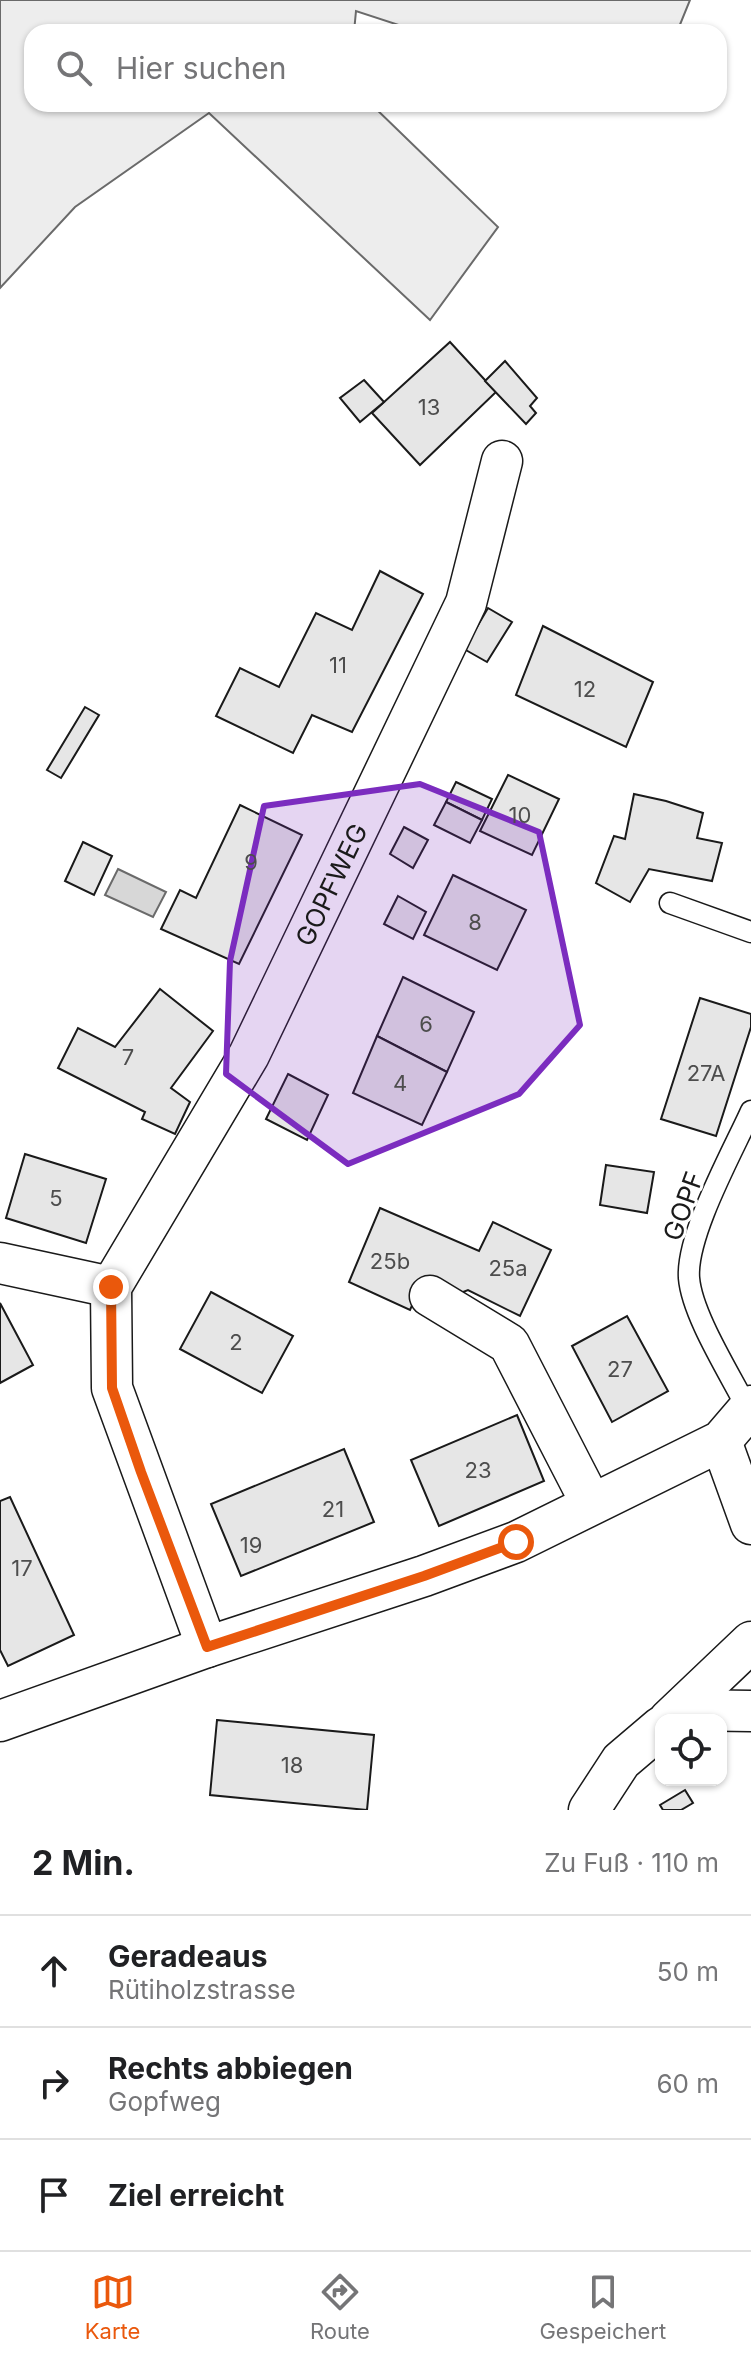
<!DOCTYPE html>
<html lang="de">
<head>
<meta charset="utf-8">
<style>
	body { margin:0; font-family:Inter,sans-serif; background:#f2f2f2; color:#202124 }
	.controls { position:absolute; right:24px; bottom:24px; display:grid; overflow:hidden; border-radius:16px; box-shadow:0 2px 6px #0004 }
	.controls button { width:72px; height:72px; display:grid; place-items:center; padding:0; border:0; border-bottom:2px solid #e0e0e0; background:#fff; color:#202124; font:40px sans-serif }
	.stop { position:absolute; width:24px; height:24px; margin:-18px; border:6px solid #ea580c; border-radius:50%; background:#fff }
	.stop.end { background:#ea580c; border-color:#fff; box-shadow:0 2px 8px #0008 }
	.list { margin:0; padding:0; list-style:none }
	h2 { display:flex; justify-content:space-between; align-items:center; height:104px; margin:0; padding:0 32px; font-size:34px }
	h2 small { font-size:26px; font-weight:400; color:#757577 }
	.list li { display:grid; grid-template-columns:52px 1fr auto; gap:24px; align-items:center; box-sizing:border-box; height:112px; padding:0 32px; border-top:2px solid #e0e0e0 }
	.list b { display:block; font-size:30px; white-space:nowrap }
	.list p { margin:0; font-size:26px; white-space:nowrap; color:#757577 }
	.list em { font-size:26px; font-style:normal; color:#757577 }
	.icon { flex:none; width:44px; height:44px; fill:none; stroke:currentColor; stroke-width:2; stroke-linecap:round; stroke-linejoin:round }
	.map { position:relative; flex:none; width:751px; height:1810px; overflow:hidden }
	.search { position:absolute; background:#fff; box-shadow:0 2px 6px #0004; left:24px; right:24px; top:24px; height:88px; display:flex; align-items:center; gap:20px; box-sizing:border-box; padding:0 28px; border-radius:24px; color:#757577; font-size:30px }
	.sheet { height:440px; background:#fff }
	nav { display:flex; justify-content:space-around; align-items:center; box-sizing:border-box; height:112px; border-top:2px solid #e0e0e0; background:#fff; font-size:22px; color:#757577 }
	nav a { display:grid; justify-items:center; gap:4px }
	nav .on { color:#ea580c }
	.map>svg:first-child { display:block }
</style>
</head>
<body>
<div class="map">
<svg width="751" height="1810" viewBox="0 0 751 1810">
	<rect width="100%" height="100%" fill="#fff"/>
	<path fill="#ededed" stroke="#6a6a6a" stroke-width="2" d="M0 0H690L677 32H420L356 11 354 32H32V104H371L498 227 430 320 209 113 75 207 0 288Z"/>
	<path fill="#d7d7d7" stroke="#6a6a6a" stroke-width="2" d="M118 869 166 892 153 917 105 895Z"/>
	<g fill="#e6e6e6" stroke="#1a1a1a" stroke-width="2">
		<path d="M450 342 496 392 420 465 372 413Z"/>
		<path d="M505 361 537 398 530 406 536 413 526 424 485 381Z"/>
		<path d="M364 380 384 402 360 422 340 398Z"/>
		<path d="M380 571 423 594 352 732 312 715 293 753 216 716 240 668 279 687 316 613 352 630Z"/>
		<path d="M488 608 512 622 487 662 464 649Z"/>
		<path d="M543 626 653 682 626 747 516 695Z"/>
		<path d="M85 707 99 715 61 778 47 770Z"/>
		<path d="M508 775 559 799 532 855 480 831Z"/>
		<path d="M456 782 492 799 482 820 446 802Z"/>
		<path d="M634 794 666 801 703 813 697 838 722 843 712 881 649 869 630 902 596 883 614 836 625 839Z"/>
		<path d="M446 802 482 820 470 843 434 825Z"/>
		<path d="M240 805 302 835 239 964 161 929 180 890 196 898Z"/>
		<path d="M404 827 428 840 413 868 390 854Z"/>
		<path d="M83 842 112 856 94 895 65 881Z"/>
		<path d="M453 875 526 910 497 970 424 935Z"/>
		<path d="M398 896 426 912 413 939 384 924Z"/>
		<path d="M403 977 474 1012 447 1072 377 1036Z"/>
		<path d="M160 989 213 1031 171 1088 190 1102 175 1134 142 1119 145 1112 58 1068 78 1028 115 1047Z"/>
		<path d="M700 998 751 1014V1027L716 1136 661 1119Z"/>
		<path d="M377 1036 447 1072 422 1125 353 1093Z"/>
		<path d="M288 1074 328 1095 307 1140 266 1119Z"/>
		<path d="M25 1154 106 1179 86 1243 6 1218Z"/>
		<path d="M606 1165 654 1172 647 1213 600 1205Z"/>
		<path d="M380 1208 479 1251 493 1222 551 1250 520 1316 468 1290 458 1294 425 1277 410 1310 349 1282Z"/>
		<path d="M211 1292 293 1336 262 1393 180 1349Z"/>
		<path d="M0 1303 33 1365 0 1383Z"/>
		<path d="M627 1316 668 1391 612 1422 572 1346Z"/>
		<path d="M517 1415 544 1481 439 1526 411 1460Z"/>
		<path d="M344 1449 374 1522 241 1576 211 1504Z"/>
		<path d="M10 1497 74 1635 8 1666 0 1650V1501Z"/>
		<path d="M217 1720 374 1735 367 1810 210 1795Z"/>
		<path d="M685 1790 693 1803 681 1810H663L660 1805Z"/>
	</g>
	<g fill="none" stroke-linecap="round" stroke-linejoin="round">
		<g stroke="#1a1a1a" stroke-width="23">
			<g id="service">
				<path d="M670 903 751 932"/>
				<path d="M747 1408C730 1374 692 1315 689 1278 686 1235 732 1153 751 1111"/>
			</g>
		</g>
		<g stroke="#1a1a1a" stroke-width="43">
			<g id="minor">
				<path d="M0 1263 111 1287"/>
				<path d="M430 1296 509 1344 591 1503"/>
				<path d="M721 1441 751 1524"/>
				<path id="s1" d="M207 1647 112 1388 111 1287 249 1055 466 603 502 461"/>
				<path d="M681 1710 751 1711"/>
				<path d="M669 1720 751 1642"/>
				<path d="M0 1721 207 1647 424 1576 516 1542 721 1441 751 1406"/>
				<path d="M589 1810 621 1761 661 1727"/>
			</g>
		</g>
		<use href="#service" stroke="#fff" stroke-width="20"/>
		<use href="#minor" stroke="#fff" stroke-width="40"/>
	</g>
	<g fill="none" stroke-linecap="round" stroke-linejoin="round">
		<path stroke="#ea580c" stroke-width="10" d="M111 1287 112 1388 141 1472 207 1647 424 1576 516 1542"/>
	</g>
	<path fill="#7b2cbf" fill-opacity="0.2" stroke="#7b2cbf" stroke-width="6" stroke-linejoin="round" d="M420 784 539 832 580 1025 519 1094 348 1164 226 1074 230 961 264 806Z"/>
	<g text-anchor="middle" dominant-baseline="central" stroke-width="6" stroke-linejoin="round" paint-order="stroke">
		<g font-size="22" fill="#4d4d4d">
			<text x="429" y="407">13</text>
			<text x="338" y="665">11</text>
			<text x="585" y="689">12</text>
			<text x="520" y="815">10</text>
			<text x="251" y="862">9</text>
			<text x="475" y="922">8</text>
			<text x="426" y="1024">6</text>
			<text x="128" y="1057">7</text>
			<text x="706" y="1073">27A</text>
			<text x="400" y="1083">4</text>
			<text x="56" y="1198">5</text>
			<text x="390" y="1261">25b</text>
			<text x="508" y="1268">25a</text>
			<text x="236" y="1342">2</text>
			<text x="620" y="1369">27</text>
			<text x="478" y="1470">23</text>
			<text x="333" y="1509">21</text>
			<text x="251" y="1545">19</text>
			<text x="22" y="1568">17</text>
			<text x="292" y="1765">18</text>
		</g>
		<g font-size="26" fill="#1a1a1a" stroke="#fff">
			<text stroke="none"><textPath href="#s1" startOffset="836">GOPFWEG</textPath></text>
			<text transform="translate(683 1206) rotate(-70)">GOPF</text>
		</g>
	</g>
</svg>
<div class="controls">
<button><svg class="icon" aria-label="locate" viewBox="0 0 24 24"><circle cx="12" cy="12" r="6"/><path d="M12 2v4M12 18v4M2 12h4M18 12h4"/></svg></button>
</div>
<div class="stop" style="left:516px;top:1542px"></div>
<div class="stop end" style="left:111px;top:1287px"></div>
<div class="search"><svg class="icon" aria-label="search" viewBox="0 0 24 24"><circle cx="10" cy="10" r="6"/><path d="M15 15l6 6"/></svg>Hier suchen</div>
</div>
<section class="sheet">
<h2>2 Min.<small>Zu Fuß · 110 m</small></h2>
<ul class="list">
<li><svg class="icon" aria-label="ahead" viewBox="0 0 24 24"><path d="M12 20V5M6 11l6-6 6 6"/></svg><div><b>Geradeaus</b><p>Rütiholzstrasse</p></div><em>50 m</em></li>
<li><svg class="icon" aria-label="right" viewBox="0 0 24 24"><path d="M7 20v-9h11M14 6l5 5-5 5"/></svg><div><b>Rechts abbiegen</b><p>Gopfweg</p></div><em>60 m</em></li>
<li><svg class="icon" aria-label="arrive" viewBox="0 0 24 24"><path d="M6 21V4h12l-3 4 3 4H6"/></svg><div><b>Ziel erreicht</b></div></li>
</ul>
</section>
<nav>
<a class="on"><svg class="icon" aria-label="map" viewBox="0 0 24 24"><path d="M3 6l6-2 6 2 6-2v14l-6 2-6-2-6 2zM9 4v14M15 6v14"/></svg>Karte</a>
<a><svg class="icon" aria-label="directions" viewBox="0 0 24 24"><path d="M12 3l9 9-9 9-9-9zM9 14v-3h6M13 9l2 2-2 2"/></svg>Route</a>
<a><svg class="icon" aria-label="saved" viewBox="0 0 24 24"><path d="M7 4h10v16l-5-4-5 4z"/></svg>Gespeichert</a>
</nav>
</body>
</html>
